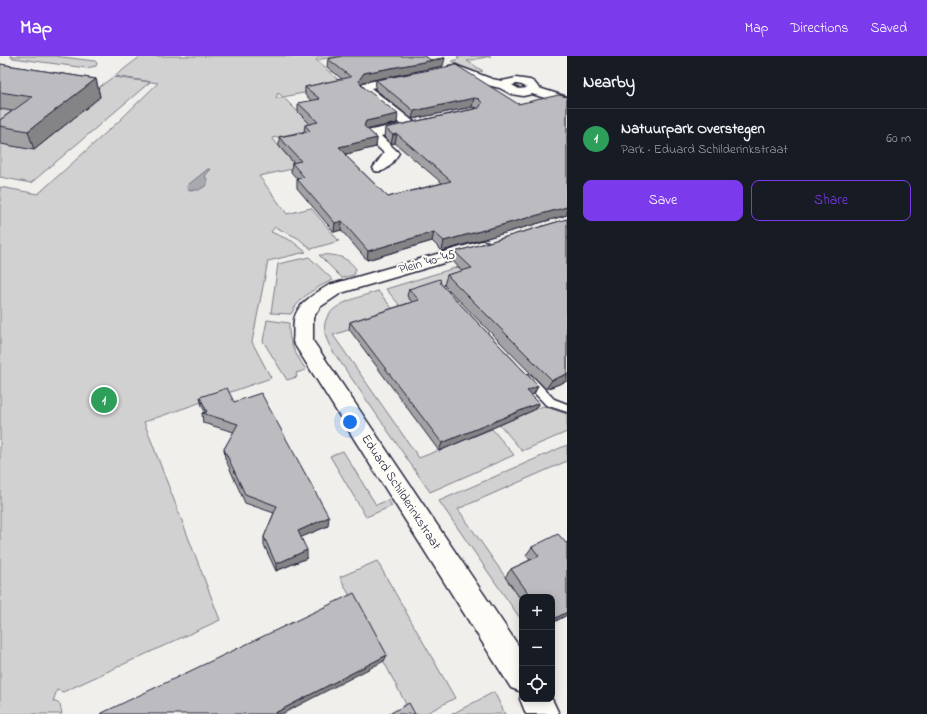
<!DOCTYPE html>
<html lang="en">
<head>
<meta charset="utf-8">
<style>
	body { margin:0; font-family:"Indie Flower",sans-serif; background:#242831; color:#f1f3f6 }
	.controls { position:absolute; right:12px; bottom:12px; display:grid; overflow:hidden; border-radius:8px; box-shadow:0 2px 10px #0003 }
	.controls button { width:36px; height:36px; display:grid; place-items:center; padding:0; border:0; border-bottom:1px solid #363941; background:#171b24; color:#f1f3f6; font:20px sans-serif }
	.you { position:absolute; left:350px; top:366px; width:14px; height:14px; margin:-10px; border:3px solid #fff; border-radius:50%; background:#1a73e8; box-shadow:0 0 0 6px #1a73e833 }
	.badge { display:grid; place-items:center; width:26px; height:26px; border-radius:50%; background:#7c3aed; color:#fff; font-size:13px; font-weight:700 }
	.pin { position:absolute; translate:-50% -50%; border:2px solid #fff; box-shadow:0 1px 4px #0006 }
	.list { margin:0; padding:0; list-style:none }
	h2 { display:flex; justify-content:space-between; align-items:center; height:52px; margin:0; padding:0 16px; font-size:17px }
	h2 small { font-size:13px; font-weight:400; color:#9ea1a6 }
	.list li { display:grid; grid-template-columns:26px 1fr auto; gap:12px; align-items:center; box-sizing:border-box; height:60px; padding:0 16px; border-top:1px solid #363941 }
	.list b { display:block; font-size:15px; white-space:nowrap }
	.list p { margin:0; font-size:13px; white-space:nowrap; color:#9ea1a6 }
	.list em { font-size:13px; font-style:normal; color:#9ea1a6 }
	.actions { display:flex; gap:8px; padding:12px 16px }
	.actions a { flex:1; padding:9px 0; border:1px solid #7c3aed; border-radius:8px; text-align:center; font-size:14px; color:#7c3aed }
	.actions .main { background:#7c3aed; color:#fff }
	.icon { flex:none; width:22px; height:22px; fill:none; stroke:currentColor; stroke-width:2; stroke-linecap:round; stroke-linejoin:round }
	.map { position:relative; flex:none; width:567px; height:658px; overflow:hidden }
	header { display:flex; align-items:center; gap:24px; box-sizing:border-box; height:56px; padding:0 20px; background:#7c3aed; color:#fff }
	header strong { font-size:19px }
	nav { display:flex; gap:22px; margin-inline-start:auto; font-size:14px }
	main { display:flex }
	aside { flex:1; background:#171b24 }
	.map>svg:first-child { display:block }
</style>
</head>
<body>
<header>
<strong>Map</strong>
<nav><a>Map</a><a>Directions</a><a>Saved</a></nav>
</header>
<main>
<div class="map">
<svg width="567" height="658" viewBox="0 0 567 658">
	<rect width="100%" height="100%" fill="#f0efec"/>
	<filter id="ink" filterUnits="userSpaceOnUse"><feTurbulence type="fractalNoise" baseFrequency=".025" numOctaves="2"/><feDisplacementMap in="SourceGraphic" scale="8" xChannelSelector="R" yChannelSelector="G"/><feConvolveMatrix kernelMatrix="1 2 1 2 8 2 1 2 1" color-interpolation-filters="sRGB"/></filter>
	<g filter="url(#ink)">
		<g fill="#d2d1d1" stroke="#7a7a86">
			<path d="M10 0H54L95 5 97 7 96 10 86 12 13 2Z"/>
			<path d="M141 0H340L316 4 344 29 283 41 278 37 276 42H284L315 73 272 82 297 112 259 120 287 158 311 152 339 185 311 193 298 182 275 171 271 176 292 185 306 196 268 205 252 286 271 322 144 366 220 564 63 636 57 634 53 645 60 648 62 658H0V131L38 138 119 65 158 27 115 20Z"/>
			<path d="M463 0H491L467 5 483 15 472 17 452 5 459 3 457 1Z"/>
			<path d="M113 21 150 26 31 127 0 121V28L86 41Z"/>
			<path d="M319 199C334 198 347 200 356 213L354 219 342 222Z"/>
			<path d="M309 201 333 224C315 232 300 240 291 258L271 257 278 208Z"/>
			<path d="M458 211 469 221 408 241 514 362 543 350 567 358V376L522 395 386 233Z"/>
			<path d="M378 235 397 258 333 279 419 402 492 373 514 399 430 436 332 294C308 253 347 245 378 235Z"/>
			<path d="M267 264 289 267C288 288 295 296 306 314L296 317 297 321 287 324 263 285Z"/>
			<path d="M567 389V405L458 453 522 545V565L439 445Z"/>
			<path d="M343 395 376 449 388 444 392 450 366 461 330 400Z"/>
			<path d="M377 505 455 642 425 658H411L340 521Z"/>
			<path d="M494 636 505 658H452Z"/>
		</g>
		<path fill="#a9a9b0" stroke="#737381" d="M208 113H211L205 120 207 123V129L199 134H189L187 131 189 128Z"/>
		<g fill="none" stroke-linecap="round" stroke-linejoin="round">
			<g stroke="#22223b" stroke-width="3">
				<path id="lane" d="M528 319 532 320 554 343 567 348V356L546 349 524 326 523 323 524 320Z"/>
			</g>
			<g stroke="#22223b" stroke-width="3">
				<g id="street">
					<path d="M455 9 492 23 502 25 516 22 530 24 534 26 539 32 567 41V49L532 38 523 40 511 38 500 32 475 26 449 14 447 12 449 10ZM516 28 522 29 527 32 519 33 512 29Z"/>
					<path d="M404 19 408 20 410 22 408 24 371 32 418 69 415 73 381 80 399 97C393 106 387 118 375 115L373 112 384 97 364 78 366 75 400 68 359 33 363 27Z"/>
					<path d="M482 185 488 186 490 190 488 194 341 237 320 251 313 262V285L522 595V636L511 632 293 286C294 279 293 271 294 264 297 247 316 237 329 229Z"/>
					<path d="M522 637V643H552L559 658H526L520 643Z"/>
				</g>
			</g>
			<use href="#lane" fill="#fdfcf7" fill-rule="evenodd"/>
			<use href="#street" fill="#fdfcf7" fill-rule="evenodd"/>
		</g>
		<g fill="#a2a2a5" stroke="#22223b">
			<path d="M328 3 431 4 443 10 363 26 361 28 397 67 368 74 377 82 376 91 346 98V100L388 141 442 127 395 87 391 88 384 81 385 72 477 52 472 51 412 63 375 33 376 24 518 48 567 41V159L442 195 432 185 367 204 341 174 334 176 297 132V123L291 116 292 107H294L279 90V81L304 76 305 69 310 68 298 56V47L312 45 305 39V31L342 23 327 11Z"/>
			<path d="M0 8 96 23 100 41 34 94 1 88 0 86V64L12 55 0 53Z"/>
			<path d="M567 163V325L546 333 444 229 447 219 462 215 453 205 455 196Z"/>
			<path d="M441 228 538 330 534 338 531 339 539 347 534 354 439 395 349 273 350 266 412 246 407 240 409 233Z"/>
			<path d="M200 341 234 346 328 470 301 481 307 502 276 515 264 489V481L274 457 245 447 225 402 224 393 234 376 203 367 202 357 205 356 202 350Z"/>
			<path d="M567 486V559L552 567V541H522V545L505 521 511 513 530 504 526 499 532 491 566 487Z"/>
		</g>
		<g fill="#848486" stroke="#22223b">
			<path d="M445 2 443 10 363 26 358 32 359 24 364 17Z"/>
			<path d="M96 23 100 41 34 94 28 75Z"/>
			<path d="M474 42 472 51 412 63 414 55Z"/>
			<path d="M398 58 397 67 365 74 364 70 366 65Z"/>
			<path d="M397 78 395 87 391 88 393 79Z"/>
			<path d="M377 82 376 91 338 100 339 91Z"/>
			<path d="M567 151V159L442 195 444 185Z"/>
			<path d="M342 165 341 174 334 176 335 167Z"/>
			<path d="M434 176 432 185 367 204 368 195Z"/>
			<path d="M567 318V325L546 333 552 324Z"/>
			<path d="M538 330 534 338 523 342 527 335Z"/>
			<path d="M539 347 534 354 439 395 442 387Z"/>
			<path d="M329 461 328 470 297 483 298 475Z"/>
			<path d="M307 494V502L276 515V508Z"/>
			<path d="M567 556V559L552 567V564Z"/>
			<path d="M387 599 384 605 282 658H273Z"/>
		</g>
		<g fill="#bcbcc0" stroke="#22223b">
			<path d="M343 0H424L431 4 445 2 364 17 359 24 361 29 398 58 366 65 364 70 377 82 339 91 346 98 345 99 388 141 451 125 397 78 393 79 385 72 479 52 482 47 479 43 474 42 414 55 376 24 456 9 518 48 559 39 567 41V151L444 185 434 176 368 195 342 165 335 167 297 123 304 121 292 107 301 105 279 81 310 75 305 69 318 66 298 47 320 43 305 31 351 21 328 3Z"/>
			<path d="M0 8 96 23 28 75 0 70V64L32 41 0 36Z"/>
			<path d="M567 163V318L552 324 447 219 472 212 455 196Z"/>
			<path d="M440 223 441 228 538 330 527 335 539 347 442 387 350 266 419 244 409 233Z"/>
			<path d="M227 332 234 346 261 337 329 461 298 475 307 494 276 508 264 481 277 450 245 438 224 393 238 368 202 357 207 356 200 341Z"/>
			<path d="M558 478 566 487 567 486V556L552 564V541H531L511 513 539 500 532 491Z"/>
			<path d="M354 537 387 599 273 658H100Z"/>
			<path d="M409 647 415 658H389Z"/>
		</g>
	</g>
	<g text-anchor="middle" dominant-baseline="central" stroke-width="4" stroke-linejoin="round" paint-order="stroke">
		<g font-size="13" fill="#22223b" stroke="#fdfcf7">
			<text transform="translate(427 206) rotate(-16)">Plein '40-'45</text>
			<text transform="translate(401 436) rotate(57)">Eduard Schilderinkstraat</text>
		</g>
	</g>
</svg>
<div class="controls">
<button>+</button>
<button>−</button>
<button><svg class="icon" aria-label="locate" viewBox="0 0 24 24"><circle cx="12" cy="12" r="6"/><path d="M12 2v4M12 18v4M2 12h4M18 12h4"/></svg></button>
</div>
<div class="you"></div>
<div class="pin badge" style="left:104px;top:344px;background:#2e9e5b">1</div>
</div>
<aside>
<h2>Nearby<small></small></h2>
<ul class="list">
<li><span class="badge" style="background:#2e9e5b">1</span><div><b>Natuurpark Overstegen</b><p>Park · Eduard Schilderinkstraat</p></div><em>60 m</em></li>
</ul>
<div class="actions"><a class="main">Save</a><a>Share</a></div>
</aside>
</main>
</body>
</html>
